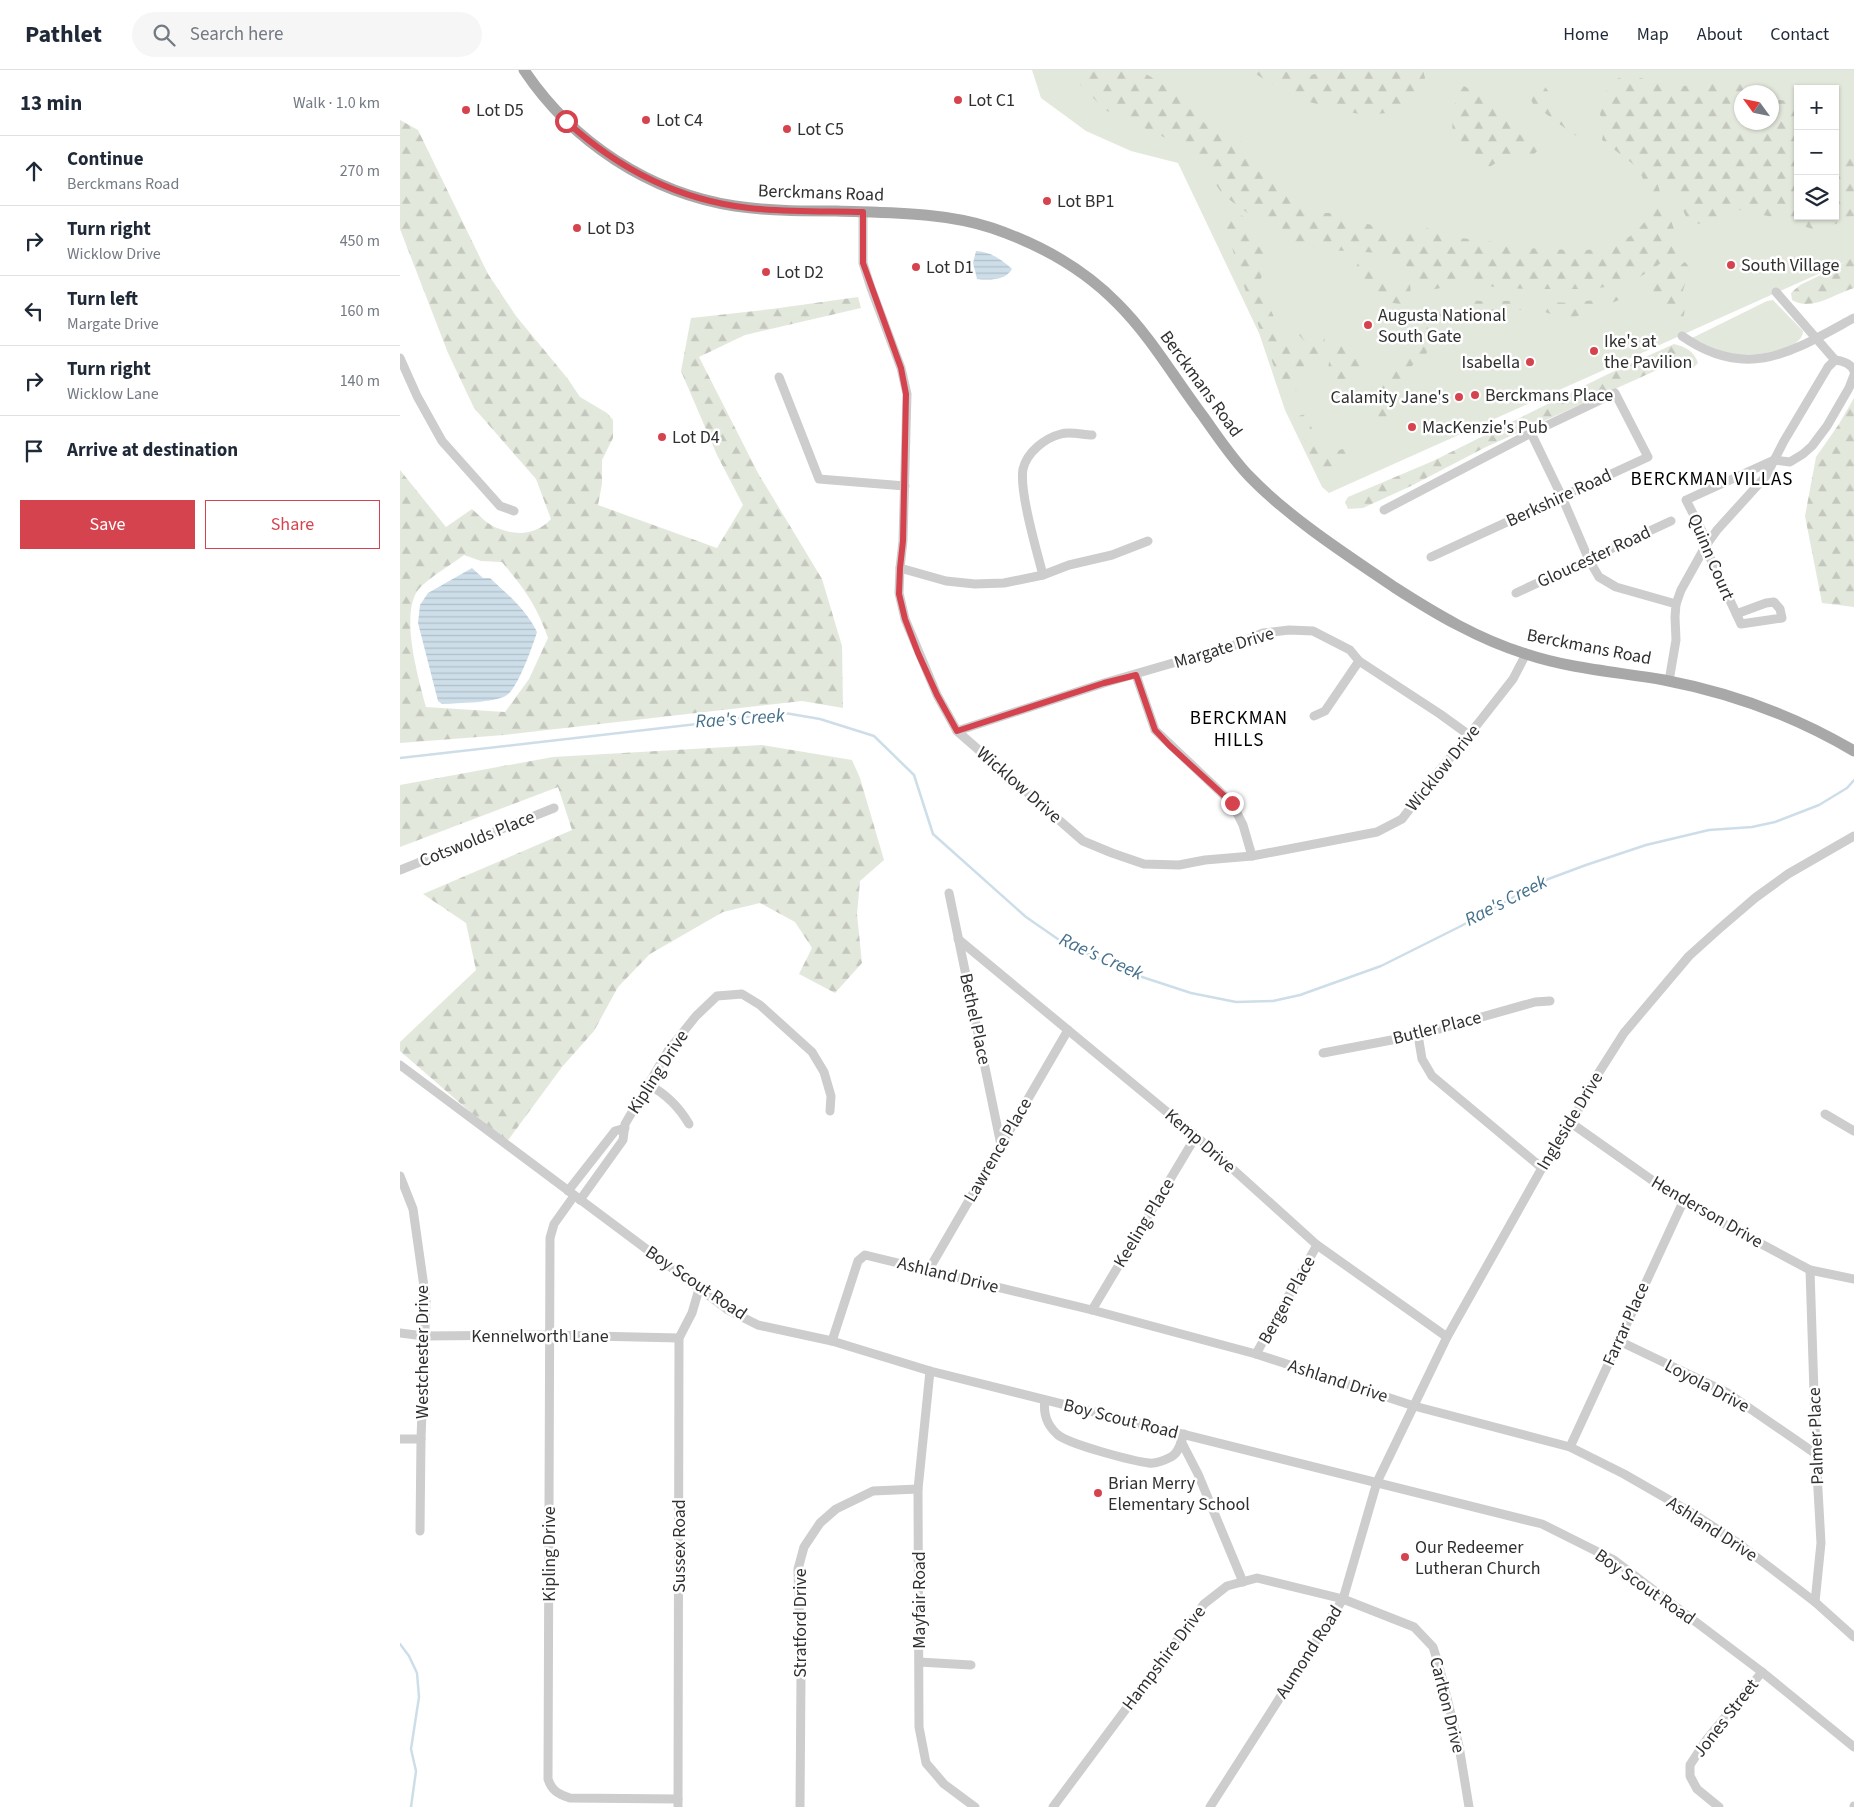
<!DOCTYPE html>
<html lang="en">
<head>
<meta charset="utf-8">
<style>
	body { margin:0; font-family:"Source Sans 3",sans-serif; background:#f6f6f7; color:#1f2937 }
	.controls { position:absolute; right:15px; top:15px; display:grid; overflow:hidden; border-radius:0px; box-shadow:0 1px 4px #0004 }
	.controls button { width:45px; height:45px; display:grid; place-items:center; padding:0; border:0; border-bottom:1px solid #e0e1e3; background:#fff; color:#1f2937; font:25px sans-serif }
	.compass { position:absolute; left:1334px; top:15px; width:45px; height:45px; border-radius:50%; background:#fff; box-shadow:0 1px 4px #0004; rotate:303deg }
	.stop { position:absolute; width:15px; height:15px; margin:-11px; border:4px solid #d5434e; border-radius:50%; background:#fff }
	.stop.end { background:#d5434e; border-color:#fff; box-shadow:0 1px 5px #0008 }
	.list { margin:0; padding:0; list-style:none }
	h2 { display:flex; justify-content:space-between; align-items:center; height:65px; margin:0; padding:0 20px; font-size:21px }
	h2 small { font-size:16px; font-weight:400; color:#747a83 }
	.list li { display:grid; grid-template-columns:32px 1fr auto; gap:15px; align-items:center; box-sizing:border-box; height:70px; padding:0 20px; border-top:1px solid #e0e1e3 }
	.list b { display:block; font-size:19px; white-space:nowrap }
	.list p { margin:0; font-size:16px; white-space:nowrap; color:#747a83 }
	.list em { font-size:16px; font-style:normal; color:#747a83 }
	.actions { display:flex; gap:10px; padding:15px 20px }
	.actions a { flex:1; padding:11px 0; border:1px solid #d5434e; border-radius:0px; text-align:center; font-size:18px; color:#d5434e }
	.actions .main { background:#d5434e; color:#fff }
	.icon { flex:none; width:28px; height:28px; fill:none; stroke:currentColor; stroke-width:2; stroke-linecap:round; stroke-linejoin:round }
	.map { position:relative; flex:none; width:1454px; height:1737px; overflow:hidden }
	header { display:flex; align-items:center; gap:30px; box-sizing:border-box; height:70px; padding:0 25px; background:#fff; border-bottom:1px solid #e0e1e3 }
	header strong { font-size:24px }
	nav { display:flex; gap:28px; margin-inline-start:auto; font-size:18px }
	.search { width:350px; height:45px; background:#f6f6f7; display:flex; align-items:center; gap:12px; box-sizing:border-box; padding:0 18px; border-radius:28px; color:#747a83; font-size:19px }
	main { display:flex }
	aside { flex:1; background:#fff }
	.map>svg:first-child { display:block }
</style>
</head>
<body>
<header>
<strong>Pathlet</strong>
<div class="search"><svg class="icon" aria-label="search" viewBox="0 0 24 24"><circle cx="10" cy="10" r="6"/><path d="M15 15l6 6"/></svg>Search here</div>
<nav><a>Home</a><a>Map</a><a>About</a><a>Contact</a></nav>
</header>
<main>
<aside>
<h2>13 min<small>Walk · 1.0 km</small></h2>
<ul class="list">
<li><svg class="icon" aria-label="ahead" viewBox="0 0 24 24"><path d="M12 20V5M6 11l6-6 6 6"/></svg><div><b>Continue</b><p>Berckmans Road</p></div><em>270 m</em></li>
<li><svg class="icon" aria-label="right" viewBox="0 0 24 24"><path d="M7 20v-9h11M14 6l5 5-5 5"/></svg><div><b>Turn right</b><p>Wicklow Drive</p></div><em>450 m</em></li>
<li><svg class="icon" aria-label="left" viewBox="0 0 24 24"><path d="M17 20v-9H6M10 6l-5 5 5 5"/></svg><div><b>Turn left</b><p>Margate Drive</p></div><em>160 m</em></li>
<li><svg class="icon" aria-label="right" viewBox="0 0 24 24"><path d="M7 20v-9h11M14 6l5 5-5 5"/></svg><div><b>Turn right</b><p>Wicklow Lane</p></div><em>140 m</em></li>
<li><svg class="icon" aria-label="arrive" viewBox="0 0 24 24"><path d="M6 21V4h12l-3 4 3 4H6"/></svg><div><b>Arrive at destination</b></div></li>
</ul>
<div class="actions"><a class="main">Save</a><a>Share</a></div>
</aside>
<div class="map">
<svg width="1454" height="1737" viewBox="0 0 1454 1737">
	<defs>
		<pattern id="forest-firs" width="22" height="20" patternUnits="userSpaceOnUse" patternTransform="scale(1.25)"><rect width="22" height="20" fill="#e3e8dc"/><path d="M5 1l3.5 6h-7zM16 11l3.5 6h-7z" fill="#c3c7bd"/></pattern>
		<pattern id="water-rules" width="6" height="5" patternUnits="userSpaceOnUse" patternTransform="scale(1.25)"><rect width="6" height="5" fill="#cddee9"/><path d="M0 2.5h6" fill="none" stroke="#b0bfc8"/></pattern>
	</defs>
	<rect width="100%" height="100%" fill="#fff"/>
	<g fill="#e3e8dc" fill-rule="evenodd">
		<path d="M632 0H1454V188L929 423 922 417 885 340 859 263 778 93 731 81 686 61 641 28ZM1398 19H1435V146H1398ZM1342 22H1372V52H1342Z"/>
		<path d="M1373 230 1403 261C1403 282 1347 287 1332 284 1318 281 1305 274 1292 268L1367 231Z"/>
	</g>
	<g fill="url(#forest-firs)" fill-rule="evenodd">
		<path d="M666 0H739L758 11 780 28 802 51 806 54 822 56 835 65 841 71 857 99 866 107 923 143H944L955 151 1005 163H1015L1028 158H1035L1057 168 1085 170 1120 179 1142 178 1179 181 1203 178 1229 167 1242 155 1250 145 1251 126 1238 98 1202 70 1203 65 1207 60H1212L1200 45 1203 27 1211 12 1223 6 1241 8 1269 17 1334 12 1346 16 1351 22H1342V52H1372V29L1398 32V146H1435V81L1441 86 1454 82V146L1419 161 1377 148 1340 140 1305 154 1289 153 1272 117 1255 102C1259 129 1276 153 1279 181L1240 207 1219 215 1191 219H1127L1094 217 1069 212 1026 221 1017 204 1000 191 981 183 929 180 892 172 860 152 823 125 800 91 781 75 705 40Z"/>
		<path d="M850 0H883L895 6 910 5 937 0H1023L1025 8 1023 15 1017 29 1010 36 987 43 964 45 935 39 906 31 886 16 871 14Z"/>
		<path d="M1064 16 1095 34 1108 48 1118 63 1139 78V80L1134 84C1110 82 1109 83 1090 97L1082 93 1071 77 1053 66C1051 49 1054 34 1060 18Z"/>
		<path d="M1138 17H1145L1152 26 1156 37 1166 45 1179 64 1178 66 1174 65 1133 34C1129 25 1130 23 1138 17Z"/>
		<path d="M0 50 18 60 88 204 116 246 168 309 180 327 207 343 213 350V368L202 390V414L198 435 317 478 343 435 317 385 281 301 291 248 372 239 458 227 461 238 345 265 299 287 358 403 422 509 442 576 443 638 402 631 104 665 0 673V400L46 457 72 439C79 445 88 455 97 458 117 466 136 465 151 449L136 409 74 338 48 283 0 159ZM64 485 81 491 102 492C124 518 137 536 148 568L129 609 105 642 26 637C18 607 0 545 18 520 27 509 52 494 64 485Z"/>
		<path d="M828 140 845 147 859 165 867 189 860 212 869 236 892 287H905L908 282V275L889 254 920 263 925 267C923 283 924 291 906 294L897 305 896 324 894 328 882 319C866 272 845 226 832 177 828 165 822 157 823 144Z"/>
		<path d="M1454 187V218C1434 224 1411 242 1392 230L1391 223 1400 215 1427 202Z"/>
		<path d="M962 191C973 198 978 210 989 216L1008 212 1010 214C1013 237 1003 237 984 230 980 229 973 227 969 225 963 220 957 208 955 200L958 193Z"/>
		<path d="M1285 192 1290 198C1289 207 1282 219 1282 226 1281 238 1288 236 1282 251L1276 253 1270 240 1263 230 1243 225 1219 230 1167 250 1157 241 1151 244 1142 241 1141 236 1149 232 1173 233 1228 225 1242 220Z"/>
		<path d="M1072 230C1089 233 1108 230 1126 231L1127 236 1124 240C1102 239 1064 245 1045 256 1034 262 1036 271 1031 278 1026 285 1017 290 1011 297 1009 300 1009 304 1007 307 1002 318 992 320 981 319L992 303 1015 281 1029 253 1040 242Z"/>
		<path d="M938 271 965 288 966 291 963 300 956 311C949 309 940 310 936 309 920 303 934 282 935 272Z"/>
		<path d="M1274 274C1286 277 1294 281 1298 293L1293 298 1284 296 1276 292 1257 300 1086 377 1011 416 963 438 948 439 945 432 948 427 1033 391 1206 305Z"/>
		<path d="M985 326 991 328 990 345 993 354 987 361H982C975 350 970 331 985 326Z"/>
		<path d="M1454 328V537L1422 533 1405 446 1416 387 1439 354Z"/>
		<path d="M905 344 921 377 932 383 945 378 946 384 936 396V407L930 411C927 410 924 409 922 407 913 398 898 358 899 346Z"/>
		<path d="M362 675 452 690 460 708 484 790 460 811 457 844 462 893 435 923 399 904 412 878 395 852 360 833 323 842 250 884 218 917 194 961 162 997 106 1073 0 981V972L76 900 66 853 23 824 172 760 158 717 0 777V715L153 687Z"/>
	</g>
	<g fill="url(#water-rules)">
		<path d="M576 181C591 182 601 189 612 199 605 211 589 210 577 209L573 193Z"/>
		<path d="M72 498 83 508H90C108 525 126 539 137 562 133 575 118 618 107 625 95 633 57 633 42 634L38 631 18 553 20 535 28 523Z"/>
	</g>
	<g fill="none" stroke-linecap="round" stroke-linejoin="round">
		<g stroke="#cddee9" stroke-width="2.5">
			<path d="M0 688 297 654 379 642 420 649 474 666 514 705 533 764 626 847 665 874 736 905 791 923 836 932 873 931 900 925 981 896 1061 856 1143 811 1186 795 1246 775 1309 760 1352 757 1375 752 1419 735 1447 718 1454 710"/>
			<path d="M0 1574 9 1586 17 1603 19 1627 11 1679 16 1701 11 1737"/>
		</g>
		<g stroke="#cdcdcd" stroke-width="9">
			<path d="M463 142V193L471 218 501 298 507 324 503 471 500 498 499 523 505 549 537 625 557 661 683 771 712 783 744 794 779 795 805 790 852 786 977 762 1002 749 1039 701 1069 665 1113 609 1126 584"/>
			<path d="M1282 266C1348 312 1393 281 1454 248"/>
			<path d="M0 288 17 326 42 371 100 436 114 441"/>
			<path d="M1435 290C1443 291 1451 293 1454 301"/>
			<path d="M379 307 419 409 505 416"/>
			<path d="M1131 363 1162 427 1189 490 1199 507 1216 517 1276 534 1275 547 1276 570 1269 611"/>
			<path d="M984 440 1131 363 1215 323 1248 387 1031 487"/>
			<path d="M500 498 546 511 575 514 604 513 643 505 669 495 712 485 748 471"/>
			<path d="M643 505C637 482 619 421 623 399 627 382 645 368 661 364 670 361 683 365 692 365"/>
			<path d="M1116 523 1271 451"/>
			<path d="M1276 534 1281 520 1305 477 1317 460 1366 406 1384 371 1428 297 1435 290 1376 222"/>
			<path d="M1336 544 1366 533 1374 532 1380 539 1382 548 1341 554 1305 477 1304 465 1286 430 1374 390 1390 392 1403 384 1412 376 1427 356 1449 318 1454 305"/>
			<path d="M736 605 755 660 832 733 843 755 852 786"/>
			<path d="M914 646 925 641 959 591"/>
			<path d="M557 661 704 613 835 575 863 563 889 560 913 561 950 580 959 591 1040 644 1069 665"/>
			<path d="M0 800 154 738"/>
			<path d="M549 823 601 1075"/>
			<path d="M558 869 796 1066 917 1175 1047 1267"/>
			<path d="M1018 965 1022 989 1032 1006 1142 1098"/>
			<path d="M923 983 1018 965 1135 932 1150 931"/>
			<path d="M0 995 328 1240 358 1255 432 1271 530 1301 1142 1454 1214 1490 1362 1602 1454 1677"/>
			<path d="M249 1015C266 1024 279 1037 289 1054"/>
			<path d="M1425 1044 1454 1061"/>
			<path d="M1171 1053 1283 1132 1410 1200 1454 1209"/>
			<path d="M0 1106 13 1139 26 1231 21 1369 20 1461"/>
			<path d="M168 1121 215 1061 225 1058"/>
			<path d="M174 1126 154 1154 150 1168 148 1709C152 1721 158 1724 170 1728L278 1729"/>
			<path d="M180 1130 223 1070 225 1054 268 981 296 946 317 926 342 924 360 935 412 982 424 1002 431 1026 430 1041"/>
			<path d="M1410 1200 1416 1384 1421 1473 1415 1532"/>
			<path d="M528 1201 668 960"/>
			<path d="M692 1240 796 1066"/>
			<path d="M0 1263 24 1266 150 1265 279 1268"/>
			<path d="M432 1271 458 1191 465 1185 692 1240 856 1284 1014 1336 1170 1377 1224 1404 1297 1446 1338 1473 1415 1532 1454 1567"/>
			<path d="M1219 1271 1326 1322 1416 1384"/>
			<path d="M856 1284 917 1175"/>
			<path d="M530 1301 518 1419 519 1657 526 1693 544 1714 575 1737"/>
			<path d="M645 1330C643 1343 647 1355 657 1364 667 1374 733 1391 749 1393 755 1394 765 1390 771 1387 779 1383 781 1372 784 1364"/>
			<path d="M0 1369H21"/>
			<path d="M781 1371 798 1404 843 1512"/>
			<path d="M1170 1377 1283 1132"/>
			<path d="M519 1592 571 1595"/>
			<path d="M278 1737 279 1268 292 1243 299 1219"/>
			<path d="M400 1737 401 1606 398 1499 404 1477 420 1453 436 1439 473 1421 518 1419"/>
			<path d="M653 1737 804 1534 827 1516 857 1508 943 1529 1014 1557 1033 1577 1039 1596 1059 1676 1069 1737"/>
			<path d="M810 1737 943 1529 977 1412 1047 1267 1142 1098 1171 1053 1196 1007 1224 963 1289 886 1319 859 1355 828 1388 804 1454 766"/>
			<path d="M1319 1737 1297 1719 1290 1706V1695L1307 1669 1362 1602"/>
			<path d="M1454 1737V1736"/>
		</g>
		<path stroke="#a8a8a8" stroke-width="11" d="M124 0C172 72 250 123 335 136 369 141 403 141 437 141 488 143 543 142 592 158 639 174 683 198 718 234 751 267 775 309 803 346 818 367 833 390 851 408 891 449 947 485 994 517 1036 544 1078 569 1126 584 1171 599 1219 602 1264 610 1332 623 1395 646 1454 681"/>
	</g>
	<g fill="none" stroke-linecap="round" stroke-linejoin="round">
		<path stroke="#d5434e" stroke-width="6" d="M166 51C217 98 279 130 349 138 386 142 425 141 463 142V193L501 298 506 324 503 471 500 498 499 524 505 549 518 583 537 625 557 661 704 613 736 605 755 660 769 675 832 733"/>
	</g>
	<g fill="#d5434e" stroke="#fff" stroke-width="2">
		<circle cx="558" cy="30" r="5"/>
		<circle cx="66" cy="40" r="5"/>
		<circle cx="246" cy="50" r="5"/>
		<circle cx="387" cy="59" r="5"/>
		<circle cx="647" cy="131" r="5"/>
		<circle cx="177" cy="158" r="5"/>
		<circle cx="1331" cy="195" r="5"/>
		<circle cx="516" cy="197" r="5"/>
		<circle cx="366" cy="202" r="5"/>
		<circle cx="968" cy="255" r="5"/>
		<circle cx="1194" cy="281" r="5"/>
		<circle cx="1130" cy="292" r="5"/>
		<circle cx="1075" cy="325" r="5"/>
		<circle cx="1059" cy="327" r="5"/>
		<circle cx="1012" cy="357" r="5"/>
		<circle cx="262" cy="367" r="5"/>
		<circle cx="698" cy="1423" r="5"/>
		<circle cx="1005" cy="1487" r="5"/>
	</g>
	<g text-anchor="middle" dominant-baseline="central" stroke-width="5" stroke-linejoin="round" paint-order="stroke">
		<g font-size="18" fill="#303030" stroke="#fff" text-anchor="start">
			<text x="568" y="30">Lot C1</text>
			<text x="76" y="40">Lot D5</text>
			<text x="256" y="50">Lot C4</text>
			<text x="397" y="59">Lot C5</text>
			<text x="657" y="131">Lot BP1</text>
			<text x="187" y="158">Lot D3</text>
			<text x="1341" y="195">South Village</text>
			<text x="526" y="197">Lot D1</text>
			<text x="376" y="202">Lot D2</text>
			<text x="978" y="245">Augusta National<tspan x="978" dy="21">South Gate</tspan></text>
			<text x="1204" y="271">Ike's at<tspan x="1204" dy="21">the Pavilion</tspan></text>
			<text x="1120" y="292" text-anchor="end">Isabella</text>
			<text x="1085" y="325">Berckmans Place</text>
			<text x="1049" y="327" text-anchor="end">Calamity Jane's</text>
			<text x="1022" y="357">MacKenzie's Pub</text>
			<text x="272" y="367">Lot D4</text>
			<text x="708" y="1413">Brian Merry<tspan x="708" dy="21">Elementary School</tspan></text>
			<text x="1015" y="1477">Our Redeemer<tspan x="1015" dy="21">Lutheran Church</tspan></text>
		</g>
		<g font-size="18" fill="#303030" stroke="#fff">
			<text transform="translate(421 123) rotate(2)">Berckmans Road</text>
			<text transform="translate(801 314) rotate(54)">Berckmans Road</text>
			<text transform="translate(1159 428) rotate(-25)">Berkshire Road</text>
			<text transform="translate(1194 487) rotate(-25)">Gloucester Road</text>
			<text transform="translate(1311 487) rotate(67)">Quinn Court</text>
			<text transform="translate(1189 577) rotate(11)">Berckmans Road</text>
			<text transform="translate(824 578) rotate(-17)">Margate Drive</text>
			<text transform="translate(1043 698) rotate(-51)">Wicklow Drive</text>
			<text transform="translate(619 715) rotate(41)">Wicklow Drive</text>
			<text transform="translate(77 769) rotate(-22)">Cotswolds Place</text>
			<text transform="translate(575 949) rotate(78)">Bethel Place</text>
			<text transform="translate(1037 958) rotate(-14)">Butler Place</text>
			<text transform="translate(258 1002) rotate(-57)">Kipling Drive</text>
			<text transform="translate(1170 1051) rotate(-59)">Ingleside Drive</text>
			<text transform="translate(800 1071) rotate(41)">Kemp Drive</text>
			<text transform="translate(598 1080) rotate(-60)">Lawrence Place</text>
			<text transform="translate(1307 1142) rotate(30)">Henderson Drive</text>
			<text transform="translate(744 1153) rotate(-59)">Keeling Place</text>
			<text transform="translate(548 1205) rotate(14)">Ashland Drive</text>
			<text transform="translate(296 1213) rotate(34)">Boy Scout Road</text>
			<text transform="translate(887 1230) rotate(-61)">Bergen Place</text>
			<text transform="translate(1226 1254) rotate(-66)">Farrar Place</text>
			<text x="140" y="1266">Kennelworth Lane</text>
			<text transform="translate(22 1282) rotate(-90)">Westchester Drive</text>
			<text transform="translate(938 1311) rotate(18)">Ashland Drive</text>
			<text transform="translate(1307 1316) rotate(28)">Loyola Drive</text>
			<text transform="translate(721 1349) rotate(14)">Boy Scout Road</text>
			<text transform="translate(1416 1366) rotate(-92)">Palmer Place</text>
			<text transform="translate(1312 1459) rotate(33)">Ashland Drive</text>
			<text transform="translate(279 1476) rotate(-90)">Sussex Road</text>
			<text transform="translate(149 1484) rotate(-90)">Kipling Drive</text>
			<text transform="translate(1245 1517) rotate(35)">Boy Scout Road</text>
			<text transform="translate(519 1530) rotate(-90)">Mayfair Road</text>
			<text transform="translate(400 1553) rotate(-90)">Stratford Drive</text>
			<text transform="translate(909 1582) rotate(-57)">Aumond Road</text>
			<text transform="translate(764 1588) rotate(-53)">Hampshire Drive</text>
			<text transform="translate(1047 1635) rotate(76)">Carlton Drive</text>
			<text transform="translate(1326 1648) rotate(-52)">Jones Street</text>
		</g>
		<g font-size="19" letter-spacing="1" fill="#000" stroke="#fff">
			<text x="1312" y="409">BERCKMAN VILLAS</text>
			<text x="839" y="648">BERCKMAN<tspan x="839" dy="22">HILLS</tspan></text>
		</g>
		<g font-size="19" font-style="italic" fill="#45708b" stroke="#fff">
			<text transform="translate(340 649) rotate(-4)">Rae's Creek</text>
			<text transform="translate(1106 831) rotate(-27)">Rae's Creek</text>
			<text transform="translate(701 887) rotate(24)">Rae's Creek</text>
		</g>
	</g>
</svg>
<div class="controls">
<button>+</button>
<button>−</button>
<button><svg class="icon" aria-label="layers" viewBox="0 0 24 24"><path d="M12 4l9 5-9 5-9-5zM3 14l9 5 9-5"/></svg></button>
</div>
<svg class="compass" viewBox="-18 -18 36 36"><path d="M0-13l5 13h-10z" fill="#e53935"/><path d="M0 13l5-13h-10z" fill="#747a83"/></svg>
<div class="stop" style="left:166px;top:51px"></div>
<div class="stop end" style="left:832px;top:733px"></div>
</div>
</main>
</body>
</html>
